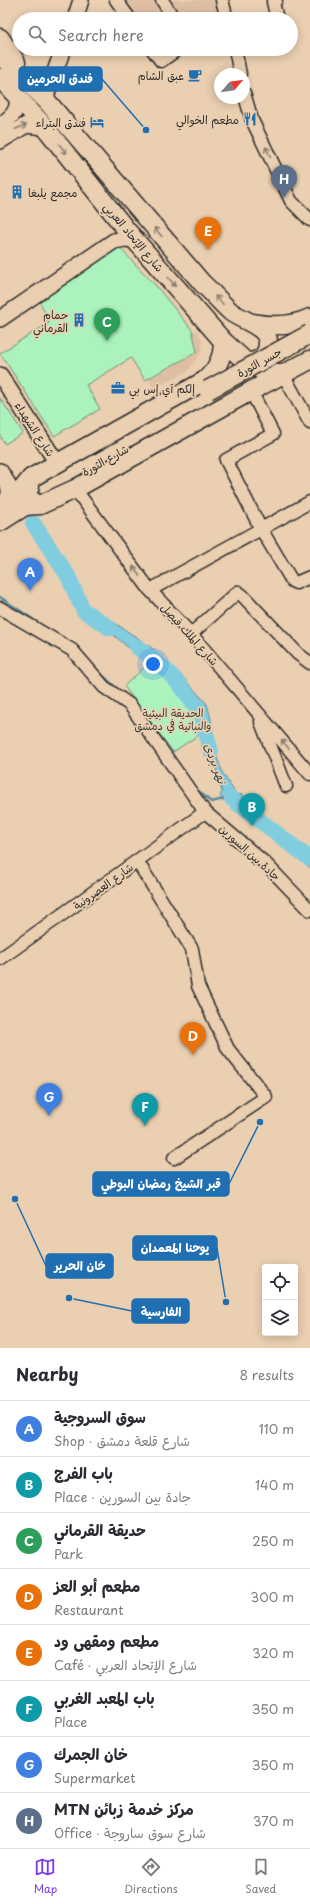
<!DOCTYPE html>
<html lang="en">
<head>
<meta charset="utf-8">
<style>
	body { margin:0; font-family:"Playpen Sans","Playpen Sans Arabic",sans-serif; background:#f2f2f3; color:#2b2b33 }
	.controls { position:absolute; right:12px; bottom:12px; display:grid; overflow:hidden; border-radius:4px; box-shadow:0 2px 10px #0003 }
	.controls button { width:36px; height:36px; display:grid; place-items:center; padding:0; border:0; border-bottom:1px solid #e1e1e2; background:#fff; color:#2b2b33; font:20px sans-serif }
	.compass { position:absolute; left:214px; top:68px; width:36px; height:36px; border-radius:50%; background:#fff; box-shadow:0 2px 10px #0003; rotate:61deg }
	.you { position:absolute; left:153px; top:664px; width:14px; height:14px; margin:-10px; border:3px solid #fff; border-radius:50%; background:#1a73e8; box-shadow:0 0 0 6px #1a73e833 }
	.badge { display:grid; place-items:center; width:26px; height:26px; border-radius:50%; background:#7c3aed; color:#fff; font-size:13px; font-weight:700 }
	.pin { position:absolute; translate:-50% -33px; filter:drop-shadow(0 1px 2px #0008) }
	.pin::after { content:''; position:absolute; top:21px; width:14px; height:12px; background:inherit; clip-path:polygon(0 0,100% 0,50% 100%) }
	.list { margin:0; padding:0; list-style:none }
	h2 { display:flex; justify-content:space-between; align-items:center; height:52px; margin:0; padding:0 16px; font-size:17px }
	h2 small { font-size:13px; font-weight:400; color:#7c7c81 }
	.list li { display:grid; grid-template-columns:26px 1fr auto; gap:12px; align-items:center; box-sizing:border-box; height:56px; padding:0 16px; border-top:1px solid #e1e1e2 }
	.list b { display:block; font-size:15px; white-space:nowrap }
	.list p { margin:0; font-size:13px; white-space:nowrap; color:#7c7c81 }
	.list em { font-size:13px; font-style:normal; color:#7c7c81 }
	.icon { flex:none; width:22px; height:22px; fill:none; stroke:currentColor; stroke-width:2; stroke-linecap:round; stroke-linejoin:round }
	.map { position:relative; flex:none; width:310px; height:1348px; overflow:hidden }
	.search { position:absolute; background:#fff; box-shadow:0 2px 10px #0003; left:12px; right:12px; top:12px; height:44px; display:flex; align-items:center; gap:10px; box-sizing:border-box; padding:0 14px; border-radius:22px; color:#7c7c81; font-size:15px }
	.sheet { height:500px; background:#fff }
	nav { display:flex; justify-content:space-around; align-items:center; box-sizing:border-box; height:56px; border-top:1px solid #e1e1e2; background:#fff; font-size:11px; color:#7c7c81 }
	nav a { display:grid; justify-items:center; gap:2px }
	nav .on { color:#7c3aed }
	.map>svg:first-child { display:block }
</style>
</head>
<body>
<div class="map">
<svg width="310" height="1348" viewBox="0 0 310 1348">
	<rect width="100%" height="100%" fill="#eacfb1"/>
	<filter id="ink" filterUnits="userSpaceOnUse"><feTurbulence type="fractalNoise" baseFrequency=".025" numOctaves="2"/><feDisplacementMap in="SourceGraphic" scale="8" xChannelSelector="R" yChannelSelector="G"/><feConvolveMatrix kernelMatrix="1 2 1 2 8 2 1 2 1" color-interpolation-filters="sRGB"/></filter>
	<g filter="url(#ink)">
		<g fill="#dfbfa3">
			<path d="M108 0H222L223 4 209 19H124Z"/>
			<path d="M192 331H198L202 341V351L187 372 154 388 148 379 197 352Z"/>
		</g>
		<g fill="#abf2be" stroke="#6b8e74">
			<path d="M116 244 156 286 192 330 197 352 145 380 131 358 86 385 100 409 54 436 0 353 49 323 39 299Z"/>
			<path d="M0 398 23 433 5 444 0 436Z"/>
			<path d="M149 663 165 675 196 717 200 734 173 752 124 686Z"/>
		</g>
		<g fill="#81cde0" stroke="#5f8c98">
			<path d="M98 612 151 647 180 674 207 704 211 719 213 741 216 755 223 774 236 794 243 795 251 804 249 812 241 814 220 796 222 792 214 760 204 741V730L200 716 181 687 155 659 132 651 92 616Z"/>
			<path d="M270 820 286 834 310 850V868L276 836 262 829Z"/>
		</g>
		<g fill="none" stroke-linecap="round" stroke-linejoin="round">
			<g stroke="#5f8c98" stroke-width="2.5">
				<path d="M0 597 41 625"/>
				<path d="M59 635 73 645"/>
				<path d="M94 667 118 690"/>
				<path d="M195 788 211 802 224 799"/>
			</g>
			<g stroke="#81cde0" stroke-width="16">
				<path d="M33 523 68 576 80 603"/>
				<path d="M83 610 110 628"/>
				<path d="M137 647C162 664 186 688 200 715 205 726 207 740 211 751"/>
				<path d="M232 799 310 859"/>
			</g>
			<g stroke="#2b2b2b" stroke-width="15">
				<g id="minor">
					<path d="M116 0 130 19"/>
					<path d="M162 0 174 19"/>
					<path d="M222 0 227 19"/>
					<path d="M276 0 273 2 277 19"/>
					<path d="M152 49 161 61 178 49"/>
					<path d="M235 49 240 74"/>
					<path d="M244 93 252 120 291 201 310 220"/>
					<path d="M283 374 310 423"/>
					<path d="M251 391 273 434 226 460 261 529 292 581 296 583 310 577"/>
					<path d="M75 489 150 590 191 634 310 774"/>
					<path d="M150 590 310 502"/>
					<path d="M0 608 72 650 104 687 130 705 205 812 265 863 310 910"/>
					<path d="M191 634 238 592 242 595 298 654 310 663"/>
					<path d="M261 722 286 786"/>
					<path d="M137 861 192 949 198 986 228 1049 266 1097 174 1158"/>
					<path d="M0 959 205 812"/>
				</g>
			</g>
			<g stroke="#2b2b2b" stroke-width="18">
				<g id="major">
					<path d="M75 19 81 0"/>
					<path d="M45 99 63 49"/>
					<path d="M0 126C11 117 19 112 17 97"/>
					<path d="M0 141 26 125 45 127"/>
					<path d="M0 319 114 241 125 239 135 240"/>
					<path d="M0 375 57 463"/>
					<path d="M0 471 8 484 10 498"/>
				</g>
			</g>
			<g stroke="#2b2b2b" stroke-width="21">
				<g id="highway">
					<path d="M0 38 16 62"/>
					<path d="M0 55 45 99 202 283C212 292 221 303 231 312 244 322 277 328 266 352 263 358 257 361 251 362"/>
					<path d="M0 78 45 127 128 232 223 341 246 362 254 367 272 374H283"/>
					<path d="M253 323C273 327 291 327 310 318"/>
					<path d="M19 493 31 478 204 381C217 370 223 358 223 341"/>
					<path d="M0 505 30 487"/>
					<path d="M24 506 40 505 75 489 251 391 310 360"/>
					<path d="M0 522 33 501"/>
				</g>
			</g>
			<use href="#minor" stroke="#eacfb1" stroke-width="12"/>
			<use href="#major" stroke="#eacfb1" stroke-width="15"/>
			<use href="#highway" stroke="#eacfb1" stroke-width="18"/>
			<g stroke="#2b2b2b" stroke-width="21" stroke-linecap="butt">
				<path id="highway-bridge" d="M208 390 310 334"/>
			</g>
			<use href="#highway-bridge" stroke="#eacfb1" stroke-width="18"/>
		</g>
		<defs><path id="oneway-shaft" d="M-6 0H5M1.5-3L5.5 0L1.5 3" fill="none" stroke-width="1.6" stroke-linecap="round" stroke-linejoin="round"/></defs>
		<g stroke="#8a7d6e">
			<use href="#oneway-shaft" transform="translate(21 127) rotate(-23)"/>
			<use href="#oneway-shaft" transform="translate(63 149) rotate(52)"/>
			<use href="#oneway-shaft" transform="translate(268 152) rotate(-115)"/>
			<use href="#oneway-shaft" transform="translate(158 232) rotate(-131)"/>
			<use href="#oneway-shaft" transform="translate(172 282) rotate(49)"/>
			<use href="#oneway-shaft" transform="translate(219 300) rotate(-135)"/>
			<use href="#oneway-shaft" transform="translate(136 571) rotate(-127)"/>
			<use href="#oneway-shaft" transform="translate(285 744) rotate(-130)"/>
		</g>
	</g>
	<defs>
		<g id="cafe-bare" transform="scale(1.08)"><path d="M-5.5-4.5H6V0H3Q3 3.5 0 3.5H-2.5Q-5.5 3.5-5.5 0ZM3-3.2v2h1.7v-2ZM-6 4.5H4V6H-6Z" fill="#1f6fb2" stroke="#eacfb1" stroke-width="2.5" paint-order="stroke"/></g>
		<g id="restaurant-bare" transform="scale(1.08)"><path d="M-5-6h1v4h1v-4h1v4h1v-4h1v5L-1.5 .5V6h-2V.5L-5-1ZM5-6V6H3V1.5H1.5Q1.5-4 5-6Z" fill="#1f6fb2" stroke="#eacfb1" stroke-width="2.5" paint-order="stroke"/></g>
		<g id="hotel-bare" transform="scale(1.08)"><path d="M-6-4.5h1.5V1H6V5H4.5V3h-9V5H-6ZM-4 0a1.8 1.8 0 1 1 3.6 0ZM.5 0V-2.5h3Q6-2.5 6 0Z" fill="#1f6fb2" stroke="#eacfb1" stroke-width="2.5" paint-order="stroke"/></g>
		<g id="building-bare" transform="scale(1.08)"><path d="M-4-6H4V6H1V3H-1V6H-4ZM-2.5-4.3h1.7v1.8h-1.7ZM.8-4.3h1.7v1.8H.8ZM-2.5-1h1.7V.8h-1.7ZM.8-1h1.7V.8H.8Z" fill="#1f6fb2" stroke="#eacfb1" stroke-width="2.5" paint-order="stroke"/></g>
		<g id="office-bare" transform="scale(1.08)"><path d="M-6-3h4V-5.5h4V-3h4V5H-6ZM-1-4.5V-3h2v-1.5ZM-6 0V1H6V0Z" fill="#1f6fb2" stroke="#eacfb1" stroke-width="2.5" paint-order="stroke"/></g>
	</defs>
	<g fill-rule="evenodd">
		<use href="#cafe-bare" x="195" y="75"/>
		<use href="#restaurant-bare" x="250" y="119"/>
		<use href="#hotel-bare" x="97" y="122"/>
		<use href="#building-bare" x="17" y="192"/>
		<use href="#building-bare" x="79" y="320"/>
		<use href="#office-bare" x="118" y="388"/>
	</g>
	<g text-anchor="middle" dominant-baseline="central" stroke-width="3.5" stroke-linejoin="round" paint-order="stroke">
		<g font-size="11" fill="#2b2b2b" stroke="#eacfb1" text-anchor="end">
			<text x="184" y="75">عبق الشام</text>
			<text x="239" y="119">مطعم الخوالي</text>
			<text x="86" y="122">فندق البتراء</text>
			<text x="28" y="192" text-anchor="start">مجمع يلبغا</text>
			<text x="68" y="314">حمام<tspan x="68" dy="13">القرماني</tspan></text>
			<text x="129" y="388" text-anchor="start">إلكم آي إس بي</text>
		</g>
		<g font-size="11" fill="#2b2b2b" stroke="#eacfb1">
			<text transform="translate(134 237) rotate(50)">شارع الإتحاد العربي</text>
			<text transform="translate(259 362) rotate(-29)">جسر الثورة</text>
			<text transform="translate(35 429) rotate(57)">شارع الشهداء</text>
			<text transform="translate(105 460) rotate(-29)">شارع الثورة</text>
			<text transform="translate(190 634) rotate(48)">شارع الملك فيصل</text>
			<text transform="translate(250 852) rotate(42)">جادة بين السورين</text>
			<text transform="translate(103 886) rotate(-36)">شارع العصرونية</text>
		</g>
		<g font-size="11" fill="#383f3a" stroke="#eacfb1">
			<text x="173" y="712">الحديقة البيئية<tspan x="173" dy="13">والنباتية في دمشق</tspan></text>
		</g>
		<g font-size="12" font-style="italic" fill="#384346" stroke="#eacfb1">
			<text transform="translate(216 763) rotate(70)">نهر بردى</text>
		</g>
	</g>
	<path fill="none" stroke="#1f6fb2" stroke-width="1.5" d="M146 130L102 79M260 1122L229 1184M226 1302L217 1248M15 1199L46 1266M69 1298L132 1311"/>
	<g fill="#1f6fb2" stroke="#eacfb1" stroke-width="1.5">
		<circle cx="146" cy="130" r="4"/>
		<circle cx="260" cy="1122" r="4"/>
		<circle cx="226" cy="1302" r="4"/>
		<circle cx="15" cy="1199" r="4"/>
		<circle cx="69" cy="1298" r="4"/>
	</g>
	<g fill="#1f6fb2" stroke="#1f6fb2" stroke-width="1.5">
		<rect x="19" y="67" width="83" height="24" rx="4"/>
		<rect x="93" y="1172" width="136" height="24" rx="4"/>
		<rect x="133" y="1236" width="84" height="24" rx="4"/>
		<rect x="46" y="1254" width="67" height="24" rx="4"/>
		<rect x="132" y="1299" width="57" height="24" rx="4"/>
	</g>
	<g font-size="12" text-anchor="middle" font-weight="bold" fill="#fff">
		<text x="60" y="83">فندق الحرمين</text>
		<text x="161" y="1188">قبر الشيخ رمضان البوطي</text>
		<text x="175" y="1252">يوحنا المعمدان</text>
		<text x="80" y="1270">خان الحرير</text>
		<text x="161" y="1316">الفارسية</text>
	</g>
</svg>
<div class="controls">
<button><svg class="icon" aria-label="locate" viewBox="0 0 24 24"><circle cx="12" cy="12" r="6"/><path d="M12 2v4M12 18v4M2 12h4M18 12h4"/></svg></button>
<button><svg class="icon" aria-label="layers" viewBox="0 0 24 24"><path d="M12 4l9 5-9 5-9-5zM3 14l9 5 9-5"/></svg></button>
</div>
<svg class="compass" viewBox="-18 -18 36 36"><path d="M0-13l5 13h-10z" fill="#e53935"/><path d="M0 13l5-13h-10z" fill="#7c7c81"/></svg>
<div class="you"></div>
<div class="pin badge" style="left:30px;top:591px;background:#3f7fe0">A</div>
<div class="pin badge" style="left:252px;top:826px;background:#0f9aa8">B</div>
<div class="pin badge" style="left:107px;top:341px;background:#2e9e5b">C</div>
<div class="pin badge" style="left:193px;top:1055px;background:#e8710a">D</div>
<div class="pin badge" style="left:208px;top:250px;background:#e8710a">E</div>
<div class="pin badge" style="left:145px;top:1126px;background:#0f9aa8">F</div>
<div class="pin badge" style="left:49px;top:1116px;background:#3f7fe0">G</div>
<div class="pin badge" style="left:284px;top:198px;background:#5c6f8a">H</div>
<div class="search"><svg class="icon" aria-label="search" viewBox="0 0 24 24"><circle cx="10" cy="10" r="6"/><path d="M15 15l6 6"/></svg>Search here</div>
</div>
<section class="sheet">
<h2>Nearby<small>8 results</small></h2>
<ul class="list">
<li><span class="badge" style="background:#3f7fe0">A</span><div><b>سوق السروجية</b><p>Shop · شارع قلعة دمشق</p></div><em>110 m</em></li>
<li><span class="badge" style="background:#0f9aa8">B</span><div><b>باب الفرج</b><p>Place · جادة بين السورين</p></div><em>140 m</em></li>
<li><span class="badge" style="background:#2e9e5b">C</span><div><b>حديقة القرماني</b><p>Park</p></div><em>250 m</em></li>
<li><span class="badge" style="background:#e8710a">D</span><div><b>مطعم أبو العز</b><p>Restaurant</p></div><em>300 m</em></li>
<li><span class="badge" style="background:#e8710a">E</span><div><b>مطعم ومقهى ود</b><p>Café · شارع الإتحاد العربي</p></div><em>320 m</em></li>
<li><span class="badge" style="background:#0f9aa8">F</span><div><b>باب المعبد الغربي</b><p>Place</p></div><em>350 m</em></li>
<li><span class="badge" style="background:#3f7fe0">G</span><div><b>خان الجمرك</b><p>Supermarket</p></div><em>350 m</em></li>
<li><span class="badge" style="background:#5c6f8a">H</span><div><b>MTN مركز خدمة زبائن</b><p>Office · شارع سوق ساروجة</p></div><em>370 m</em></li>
</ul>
</section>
<nav>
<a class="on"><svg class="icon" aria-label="map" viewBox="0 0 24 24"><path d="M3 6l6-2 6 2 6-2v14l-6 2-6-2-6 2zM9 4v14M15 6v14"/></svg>Map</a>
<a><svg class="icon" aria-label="directions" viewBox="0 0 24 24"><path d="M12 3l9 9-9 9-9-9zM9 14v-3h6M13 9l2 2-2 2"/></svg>Directions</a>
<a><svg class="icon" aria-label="saved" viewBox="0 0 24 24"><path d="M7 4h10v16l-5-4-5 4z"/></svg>Saved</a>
</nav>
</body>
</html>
